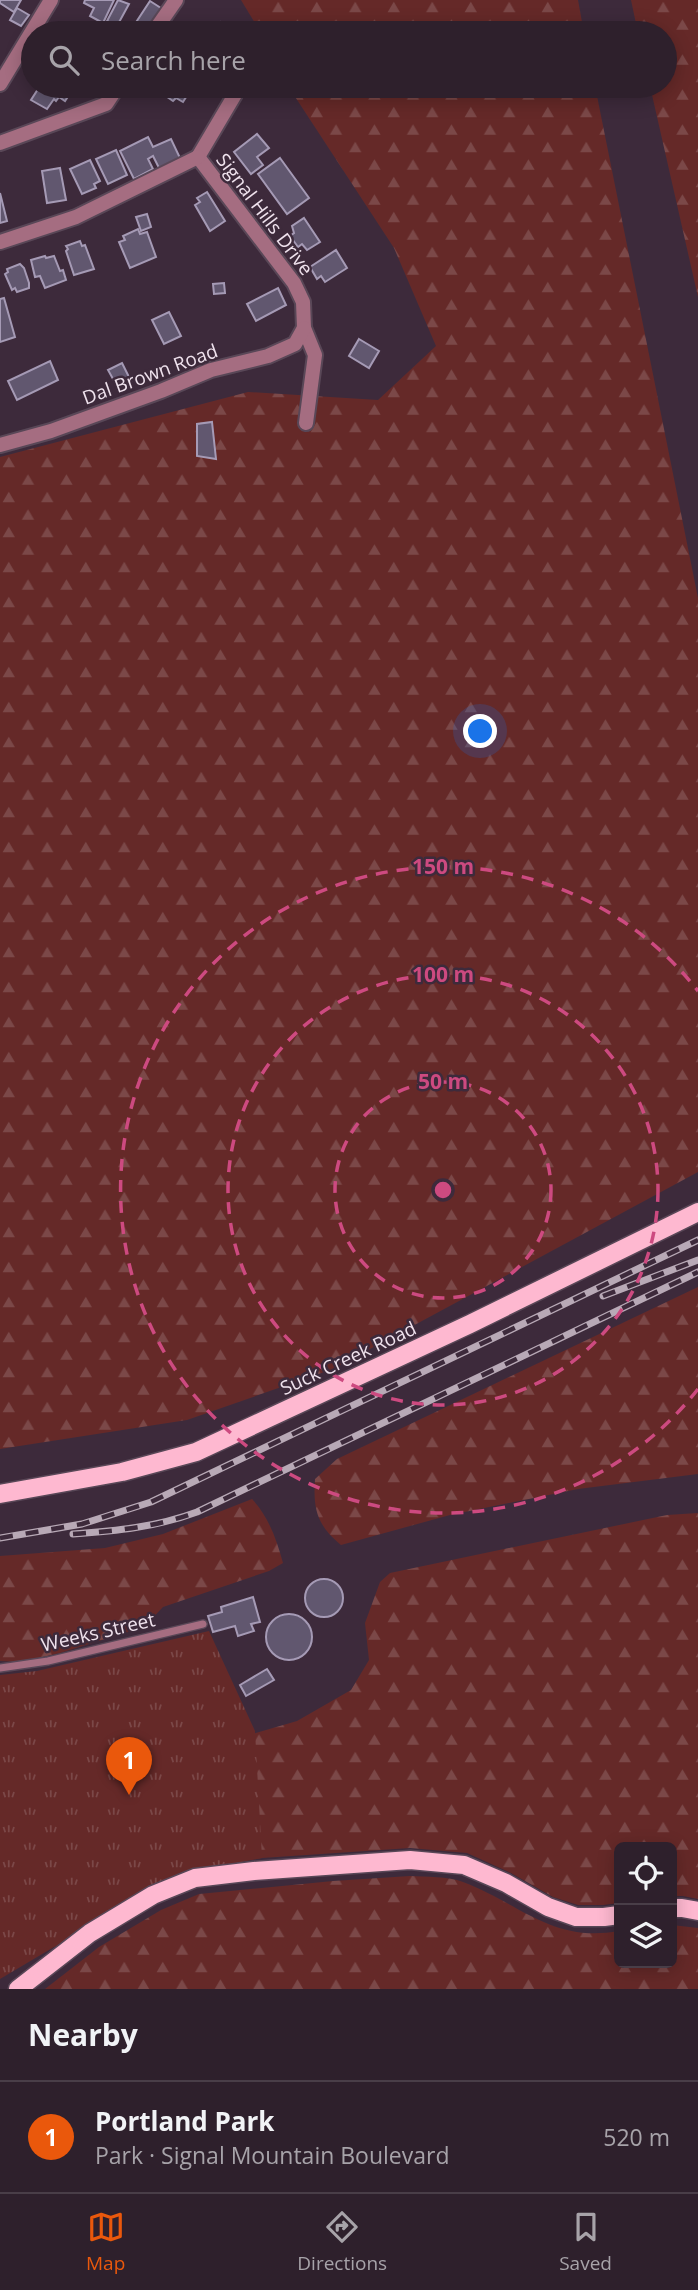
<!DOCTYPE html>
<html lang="en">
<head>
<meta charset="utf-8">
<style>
	body { margin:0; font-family:"Open Sans",sans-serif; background:#362834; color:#f1f3f6 }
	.controls { position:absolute; right:21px; bottom:21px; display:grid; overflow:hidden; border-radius:10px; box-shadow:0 4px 18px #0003 }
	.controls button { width:63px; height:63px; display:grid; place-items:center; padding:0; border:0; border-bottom:2px solid #493e48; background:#2e202c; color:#f1f3f6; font:35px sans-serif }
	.you { position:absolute; left:481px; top:732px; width:24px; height:24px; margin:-18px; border:5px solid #fff; border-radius:50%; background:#1a73e8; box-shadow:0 0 0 10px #1a73e833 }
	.badge { display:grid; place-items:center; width:46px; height:46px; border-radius:50%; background:#ea580c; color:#fff; font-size:23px; font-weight:700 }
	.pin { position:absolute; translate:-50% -58px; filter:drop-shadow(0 2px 4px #0008) }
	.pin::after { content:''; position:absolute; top:37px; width:24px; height:21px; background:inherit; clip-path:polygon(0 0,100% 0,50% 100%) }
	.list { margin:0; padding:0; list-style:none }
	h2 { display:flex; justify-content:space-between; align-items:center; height:91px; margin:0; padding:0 28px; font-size:30px }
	h2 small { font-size:23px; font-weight:400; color:#a7a3a9 }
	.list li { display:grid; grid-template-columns:46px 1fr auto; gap:21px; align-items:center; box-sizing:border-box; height:112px; padding:0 28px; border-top:2px solid #493e48 }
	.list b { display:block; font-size:26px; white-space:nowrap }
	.list p { margin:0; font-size:23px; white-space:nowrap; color:#a7a3a9 }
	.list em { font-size:23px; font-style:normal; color:#a7a3a9 }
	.icon { flex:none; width:38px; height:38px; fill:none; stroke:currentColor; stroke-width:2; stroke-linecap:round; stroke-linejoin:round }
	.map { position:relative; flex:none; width:698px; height:1989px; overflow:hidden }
	.search { position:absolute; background:#2e202c; box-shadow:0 4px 18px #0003; left:21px; right:21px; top:21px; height:77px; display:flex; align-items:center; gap:18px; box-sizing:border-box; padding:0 24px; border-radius:38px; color:#a7a3a9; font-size:26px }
	.sheet { height:203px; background:#2e202c }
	nav { display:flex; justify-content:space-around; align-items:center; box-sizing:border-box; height:98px; border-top:2px solid #493e48; background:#2e202c; font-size:19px; color:#a7a3a9 }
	nav a { display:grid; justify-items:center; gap:4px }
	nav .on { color:#ea580c }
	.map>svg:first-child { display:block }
</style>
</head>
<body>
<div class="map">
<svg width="698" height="1989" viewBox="0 0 698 1989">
	<defs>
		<pattern id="forest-firs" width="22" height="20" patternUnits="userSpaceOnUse" patternTransform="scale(1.75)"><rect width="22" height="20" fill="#652928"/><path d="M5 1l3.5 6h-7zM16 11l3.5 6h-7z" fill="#7b4848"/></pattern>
		<pattern id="park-tufts" width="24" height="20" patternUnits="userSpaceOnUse" patternTransform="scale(1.75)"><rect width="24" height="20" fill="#652928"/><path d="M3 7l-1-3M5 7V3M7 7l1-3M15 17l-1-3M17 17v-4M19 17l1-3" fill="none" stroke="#7b4848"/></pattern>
	</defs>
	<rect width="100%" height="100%" fill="#3d2a3b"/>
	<g fill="url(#forest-firs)">
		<path d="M241 0H578L584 33H261Z"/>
		<path d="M631 0H698V297L650 86H665V33H638Z"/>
		<path d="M288 86H595L698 598V1172L333 1369 187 1420 0 1449V457L248 392 378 400 436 346 394 248Z"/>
		<path d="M698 1287V1474L578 1489 450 1515 341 1545C317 1525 313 1510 315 1479L337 1459Z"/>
		<path d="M252 1499C269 1517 277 1541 283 1563L269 1571 163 1607 144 1627 60 1653 20 1662 0 1661V1556L105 1548 163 1534Z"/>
		<path d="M698 1513V1899L683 1896H672V1847H619V1903L603 1905H578L553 1897 511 1873 467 1853 410 1848 262 1858 179 1873 54 1947 0 1728 228 1741 297 1721 351 1690 369 1660 365 1623 380 1582 390 1573 667 1515Z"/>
		<path d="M410 1876C426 1877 448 1876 463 1882 521 1904 552 1943 619 1931V1963H672V1925L698 1928V1989H45L99 1947 161 1910 199 1894 333 1881Z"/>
	</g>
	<path fill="url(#park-tufts)" d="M209 1631 255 1731 262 1858 179 1873 0 1979V1675L37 1671Z"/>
	<g fill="#61576f" stroke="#a59ab5" stroke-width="2">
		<path d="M0 0H21L14 12 0 3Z"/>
		<path d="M85 0H114L103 23 90 16 94 8 84 3Z"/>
		<path d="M118 0 129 4 117 26 107 21Z"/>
		<path d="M150 1 164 10 150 33H129Z"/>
		<path d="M17 8 29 15 21 26 10 20Z"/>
		<path d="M221 22 237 33H210Z"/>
		<path d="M40 86H67L73 89 65 101 59 97 56 101 54 99 47 109 31 100Z"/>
		<path d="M159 86H176L188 94 183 102 176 98 173 101 163 94 166 90Z"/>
		<path d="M257 134 269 148 257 157 263 165 251 174 234 152Z"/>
		<path d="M148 137 153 147 171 139 180 158 159 168 153 156 148 159 153 169 134 179 120 151Z"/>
		<path d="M116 150 127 175 108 184 96 159Z"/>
		<path d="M280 158 309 198 287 214 258 174Z"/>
		<path d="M90 160 100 181 94 184 96 188 82 194 70 169Z"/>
		<path d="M60 168 66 200 47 203 42 171Z"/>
		<path d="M207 192 225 221 210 231 195 205 200 202 197 198Z"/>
		<path d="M0 193 7 221 0 223Z"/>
		<path d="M147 214 151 227 141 231 136 217Z"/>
		<path d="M304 218 320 242 307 250 302 244 298 247 290 236 294 233 292 226Z"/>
		<path d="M138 229 140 234 147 232 156 257 130 268 119 242 125 240 123 236Z"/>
		<path d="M80 241 82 246 85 245 94 269 74 275 66 251 68 249 66 246Z"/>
		<path d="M336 250 347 268 325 282 321 276 317 279 310 267Z"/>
		<path d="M45 256 46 258 54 256 60 271 63 270 66 280 45 288 40 276 35 277 31 260Z"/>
		<path d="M20 264 24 268 29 283V288L17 292 15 288 12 290 5 274 8 272 7 269Z"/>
		<path d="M224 283 225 293 214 294 213 284Z"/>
		<path d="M278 288 286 305 256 321 247 304Z"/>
		<path d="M4 298 15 337 0 342V299Z"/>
		<path d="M169 312 181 336 164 344 152 320Z"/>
		<path d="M359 339 379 351 369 368 349 356Z"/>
		<path d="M50 361 58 380 17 400 8 381Z"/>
		<path d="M122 363 131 381 118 388 108 370Z"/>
		<path d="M212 422 216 459 197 456V424Z"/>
		<circle cx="324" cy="1598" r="19"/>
		<path d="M253 1597 260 1622 251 1624 254 1631 238 1636 235 1626 213 1632 208 1616 222 1612 221 1607Z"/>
		<circle cx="289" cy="1637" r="23"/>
		<path d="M267 1669 274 1680 246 1696 240 1685Z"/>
	</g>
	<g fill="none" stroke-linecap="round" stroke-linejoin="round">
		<g stroke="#594757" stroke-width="10">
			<path id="service" d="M0 1668 48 1661 203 1624"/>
		</g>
		<g stroke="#594757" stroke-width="18">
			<g id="minor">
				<path d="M153 33 176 0"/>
				<path d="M0 84 51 0"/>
				<path d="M0 143 106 104 118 86"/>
				<path d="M198 157 294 283 303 302 304 328 315 355 306 423"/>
				<path d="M198 157 240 86"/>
				<path d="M0 242 76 217 198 157"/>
				<path d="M0 445 51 431 161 391 211 370 268 356 295 344 304 328"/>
			</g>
		</g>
		<g stroke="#594757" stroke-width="21">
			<g id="primary">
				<path d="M0 1494 122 1472 196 1452 470 1324 698 1212"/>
				<path d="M672 1908H682L698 1911"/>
				<path d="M18 1989 90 1933 153 1895 195 1878 254 1871 410 1860 464 1865 506 1883 548 1907 576 1917H604L619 1915"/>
			</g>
		</g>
		<use href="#service" stroke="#a56d81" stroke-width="7"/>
		<use href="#minor" stroke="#a56d81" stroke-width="14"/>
		<use href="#primary" stroke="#feb8d0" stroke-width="18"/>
		<g stroke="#b8a9b6" stroke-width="7">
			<g id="rail">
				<path d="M603 1296 698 1260"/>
				<path d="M73 1534C115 1531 157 1527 197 1512L698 1272"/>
				<path d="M0 1538 82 1524 151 1502 698 1240"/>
			</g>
		</g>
		<use href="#rail" stroke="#3d2a3b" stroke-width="4.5" stroke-dasharray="13" stroke-linecap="butt"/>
	</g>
	<g fill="none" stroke="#cd4a80" stroke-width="3.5" stroke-dasharray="12 9">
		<circle cx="443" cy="1190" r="108"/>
		<circle cx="443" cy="1190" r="215"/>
		<path d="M698 1389A323 323 0 1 1 698 991"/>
	</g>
	<g text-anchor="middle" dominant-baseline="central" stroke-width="5" stroke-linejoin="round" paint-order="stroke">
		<g font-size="19" fill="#efe2ed" stroke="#3d2a3b">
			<text transform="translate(265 214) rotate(53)">Signal Hills Drive</text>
			<text transform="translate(150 374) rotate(-20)">Dal Brown Road</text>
			<text transform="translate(348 1358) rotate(-25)">Suck Creek Road</text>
			<text transform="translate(98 1632) rotate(-13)">Weeks Street</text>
		</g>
	</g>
	<circle cx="443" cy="1190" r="10" fill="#cd4a80" stroke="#3d2a3b" stroke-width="3.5"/>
	<g font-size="21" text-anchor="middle" font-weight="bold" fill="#cd4a80" stroke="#3d2a3b" stroke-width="5" stroke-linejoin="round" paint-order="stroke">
		<text x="443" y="874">150 m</text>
		<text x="443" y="982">100 m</text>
		<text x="443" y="1089">50 m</text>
	</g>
</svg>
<div class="controls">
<button><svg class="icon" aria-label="locate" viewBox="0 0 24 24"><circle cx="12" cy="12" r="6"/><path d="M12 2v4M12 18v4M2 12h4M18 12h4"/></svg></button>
<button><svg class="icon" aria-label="layers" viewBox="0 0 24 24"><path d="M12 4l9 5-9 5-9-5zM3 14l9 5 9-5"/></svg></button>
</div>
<div class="you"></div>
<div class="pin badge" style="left:129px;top:1795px">1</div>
<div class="search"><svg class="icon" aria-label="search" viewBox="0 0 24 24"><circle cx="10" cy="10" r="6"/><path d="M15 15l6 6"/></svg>Search here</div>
</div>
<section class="sheet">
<h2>Nearby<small></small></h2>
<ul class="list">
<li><span class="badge">1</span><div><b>Portland Park</b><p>Park · Signal Mountain Boulevard</p></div><em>520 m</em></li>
</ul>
</section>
<nav>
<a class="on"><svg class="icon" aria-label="map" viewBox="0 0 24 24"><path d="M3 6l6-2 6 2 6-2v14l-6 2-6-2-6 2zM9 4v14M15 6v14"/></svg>Map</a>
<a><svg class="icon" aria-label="directions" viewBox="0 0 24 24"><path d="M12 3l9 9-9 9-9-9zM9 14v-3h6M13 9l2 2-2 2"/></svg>Directions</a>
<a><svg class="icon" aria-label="saved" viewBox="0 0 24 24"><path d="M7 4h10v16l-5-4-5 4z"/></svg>Saved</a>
</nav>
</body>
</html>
